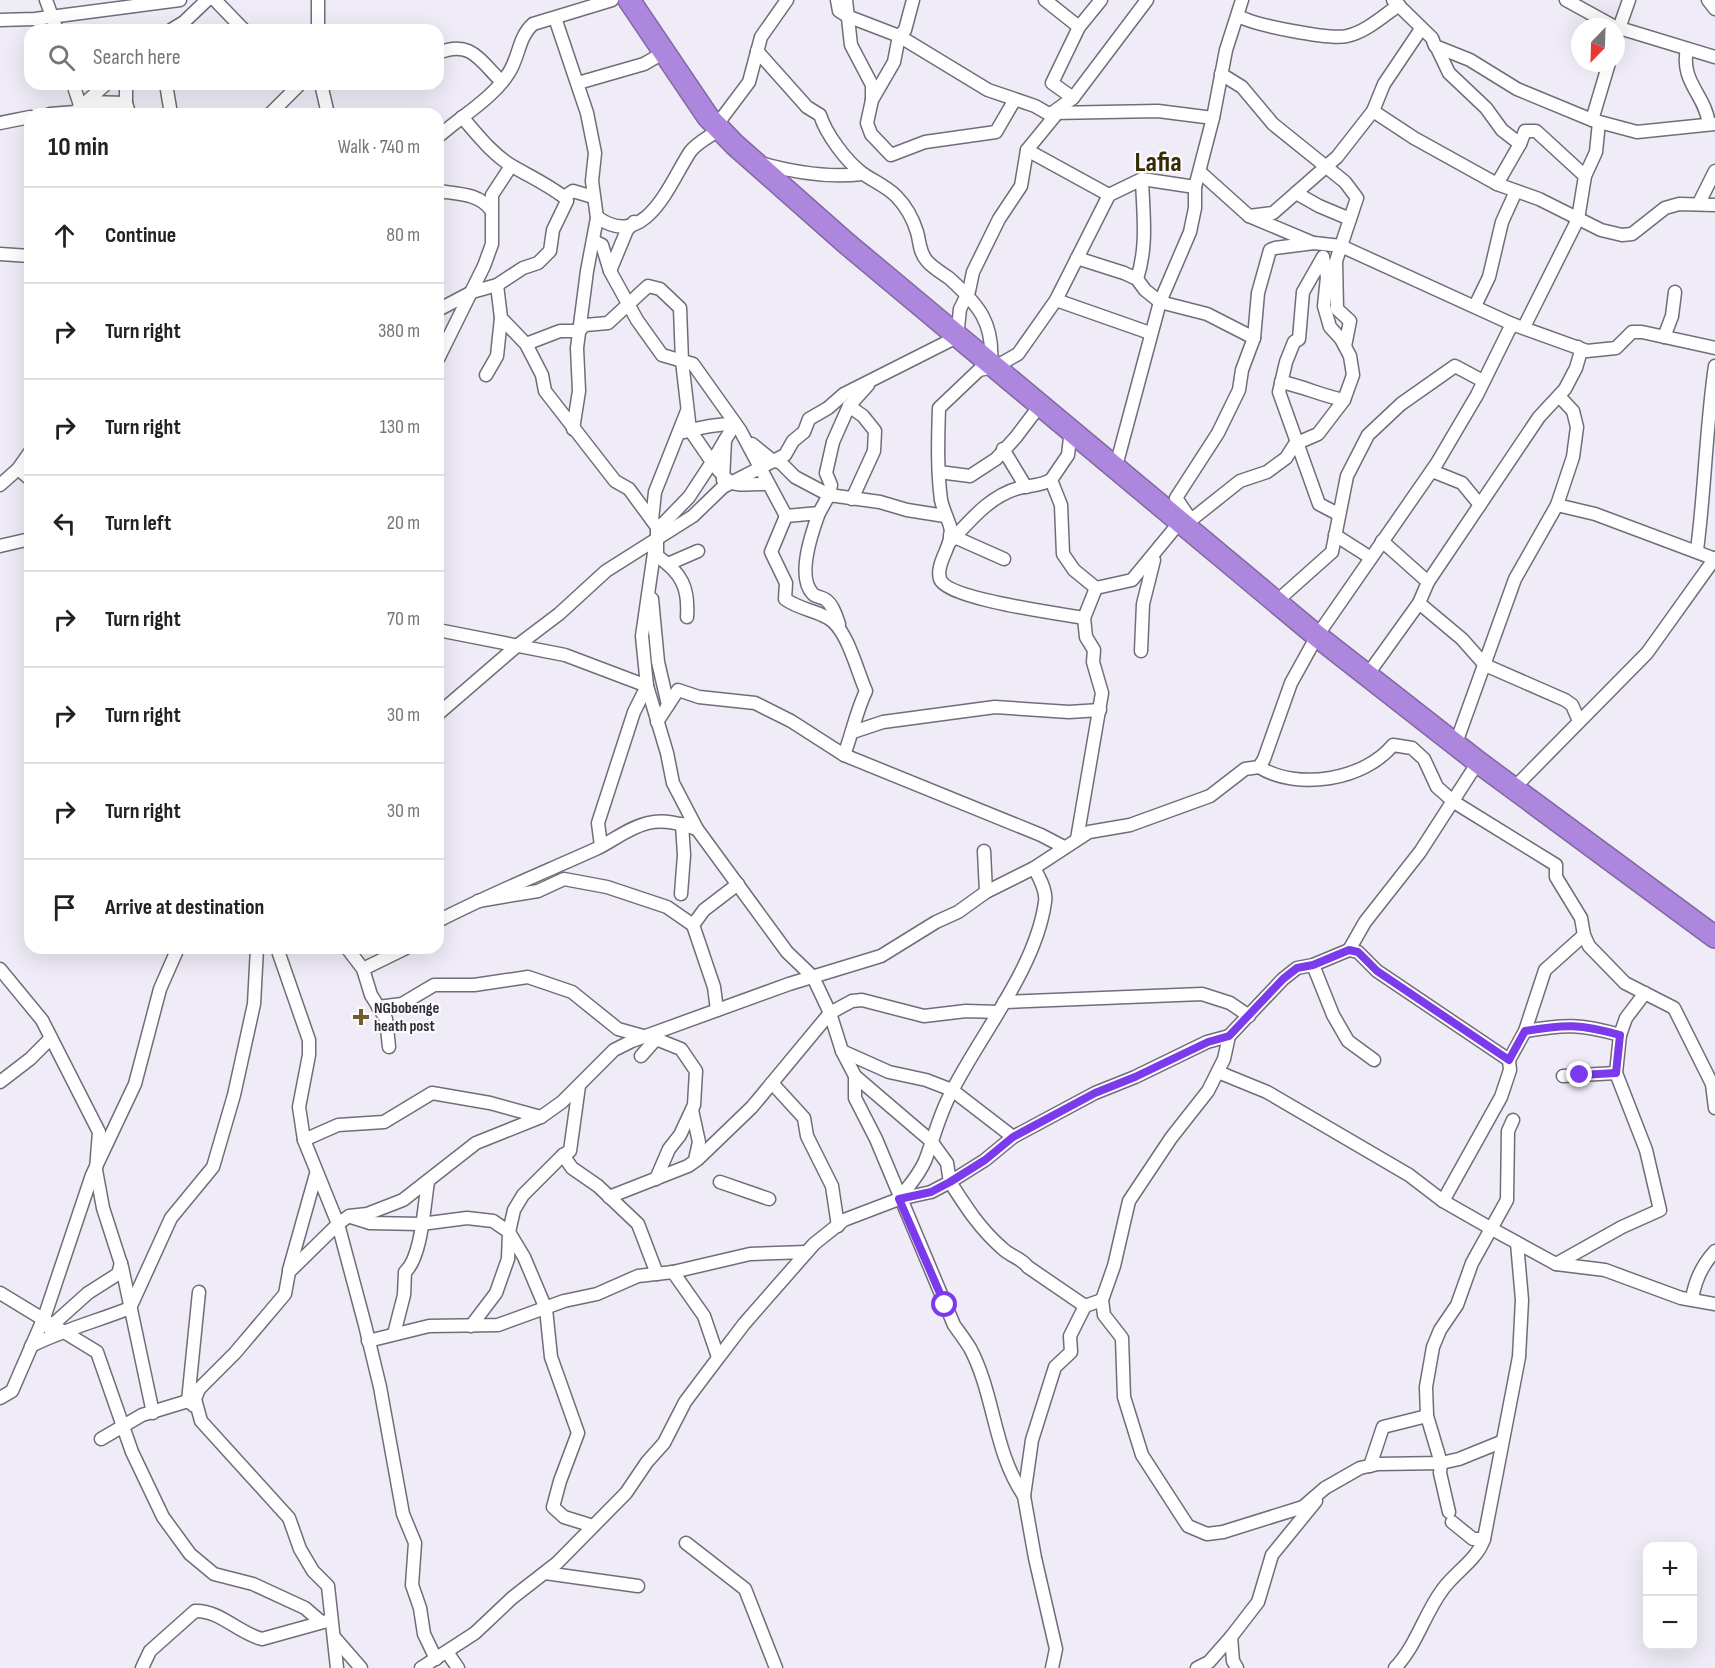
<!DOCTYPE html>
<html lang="en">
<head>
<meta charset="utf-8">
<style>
	body { margin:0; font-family:"Sofia Sans Condensed",sans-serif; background:#f2f2f2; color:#222 }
	.controls { position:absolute; right:18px; bottom:18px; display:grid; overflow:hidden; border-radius:12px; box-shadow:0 6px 24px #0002 }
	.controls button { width:54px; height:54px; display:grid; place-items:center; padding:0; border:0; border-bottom:2px solid #e0e0e0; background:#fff; color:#222; font:30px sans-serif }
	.compass { position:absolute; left:1571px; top:18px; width:54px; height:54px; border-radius:50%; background:#fff; box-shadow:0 6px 24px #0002; rotate:203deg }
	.stop { position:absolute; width:18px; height:18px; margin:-14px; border:4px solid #7c3aed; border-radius:50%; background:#fff }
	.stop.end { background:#7c3aed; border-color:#fff; box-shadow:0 2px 6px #0008 }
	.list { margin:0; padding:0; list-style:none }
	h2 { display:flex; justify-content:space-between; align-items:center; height:78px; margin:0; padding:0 24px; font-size:26px }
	h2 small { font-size:20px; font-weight:400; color:#767676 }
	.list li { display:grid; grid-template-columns:39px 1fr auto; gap:18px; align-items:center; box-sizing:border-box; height:96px; padding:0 24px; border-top:2px solid #e0e0e0 }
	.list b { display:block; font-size:22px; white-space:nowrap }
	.list em { font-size:20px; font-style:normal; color:#767676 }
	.icon { flex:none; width:33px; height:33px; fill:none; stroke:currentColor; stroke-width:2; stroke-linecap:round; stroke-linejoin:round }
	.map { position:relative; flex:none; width:1715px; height:1668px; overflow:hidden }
	.search { position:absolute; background:#fff; box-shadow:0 6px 24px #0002; left:24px; top:24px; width:420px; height:66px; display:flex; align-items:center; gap:15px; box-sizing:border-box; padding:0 21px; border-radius:18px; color:#767676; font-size:22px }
	.panel { position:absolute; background:#fff; box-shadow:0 6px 24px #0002; left:24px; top:108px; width:420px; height:846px; border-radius:18px }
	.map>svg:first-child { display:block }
</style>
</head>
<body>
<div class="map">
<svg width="1715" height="1668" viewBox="0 0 1715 1668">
	<rect width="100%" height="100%" fill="#efebf7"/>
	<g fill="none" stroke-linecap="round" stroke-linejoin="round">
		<g stroke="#716d78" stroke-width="15">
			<g id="street">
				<path d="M46 0 57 30"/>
				<path d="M215 0 244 30"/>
				<path d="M318 0V30"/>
				<path d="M837 0 839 11 847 16 899 36 988 90 1035 106 1054 117"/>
				<path d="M846 0 851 45 872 85V100"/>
				<path d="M913 0 905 30 899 36 894 62 872 100 867 123 871 134 891 155 925 142 996 132 1014 101"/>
				<path d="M1045 0 1079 27"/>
				<path d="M1393 0 1432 38 1435 46 1470 60 1517 89 1592 120 1637 132 1715 124"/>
				<path d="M1566 0 1615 27"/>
				<path d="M1708 0 1715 9"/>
				<path d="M1239 16C1253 25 1330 40 1347 36 1366 32 1383 16 1399 5"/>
				<path d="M555 18 587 113 595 153 592 181 597 218 587 271 577 348 579 391 573 429"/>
				<path d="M0 20 35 19 180 0"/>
				<path d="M1616 27 1715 57"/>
				<path d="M171 30 184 22 207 0"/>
				<path d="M1616 37 1629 0"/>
				<path d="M1437 48 1449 73 1486 108 1502 130 1520 144 1497 184"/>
				<path d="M1687 49C1680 82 1705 94 1709 124"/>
				<path d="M757 51 807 107 820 115C826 134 846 161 862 173 873 181 886 186 896 196 905 205 913 219 917 232 920 242 919 252 927 261 933 268 942 273 949 278 979 305 994 323 991 364"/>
				<path d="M438 53C471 39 480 61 502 82"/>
				<path d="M1221 74 1242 87 1273 124 1345 182 1357 198 1336 261 1337 309 1350 321 1345 346"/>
				<path d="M578 83 644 64 663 53"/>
				<path d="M73 84 82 111"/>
				<path d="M166 84 171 114"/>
				<path d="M321 84 328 114"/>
				<path d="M1073 98 1052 83 1079 27 1101 0"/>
				<path d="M86 102 126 103 129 113"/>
				<path d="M126 103V84"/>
				<path d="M1373 111 1414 138 1497 184 1539 199 1601 230 1622 235 1632 234 1665 208 1679 204 1715 205"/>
				<path d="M1052 113 1158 111 1213 118"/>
				<path d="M50 114 75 112 106 84"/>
				<path d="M270 114 300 84"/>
				<path d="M462 117C477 134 492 154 512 166 531 177 545 183 564 197"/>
				<path d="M1592 120 1609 63"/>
				<path d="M0 123 30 117"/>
				<path d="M716 126 749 82 761 37 787 0"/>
				<path d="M438 137C460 117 492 99 508 74 519 59 518 37 533 24L612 0"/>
				<path d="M1520 144 1525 131H1536L1585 176"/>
				<path d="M1027 150 1109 195"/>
				<path d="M760 163C792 172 830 178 862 174"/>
				<path d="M1200 172 1249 216 1313 243"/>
				<path d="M438 191C457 194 479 193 491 210"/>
				<path d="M1296 193 1319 206 1350 219"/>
				<path d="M564 197 573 191 593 197"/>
				<path d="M1699 203 1715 171"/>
				<path d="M1249 216 1273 213 1337 157 1373 111 1384 84 1421 29"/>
				<path d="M597 217C646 252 670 182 690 152 696 143 711 136 720 129"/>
				<path d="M594 241 602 245 610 271 637 320 662 355 693 364 740 430 786 516"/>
				<path d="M0 254 30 256"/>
				<path d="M1323 257 1303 292 1299 339 1294 342 1286 362 1279 392 1319 504 1338 514"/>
				<path d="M1077 258 1124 273 1137 279 1145 290 1160 302 1207 314 1254 338"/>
				<path d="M610 271 627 230 634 222"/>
				<path d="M1137 279C1148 245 1143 213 1142 179"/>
				<path d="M497 285 501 318 526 344 542 375 545 391 615 481 629 489 657 527V556C682 573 689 588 687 617"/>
				<path d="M1056 300 1150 333"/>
				<path d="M1475 306 1489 277 1502 222 1516 191"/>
				<path d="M438 310 472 292 497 285 523 268 538 263 550 251 553 230 567 201 564 197"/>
				<path d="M1524 327 1578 219 1585 176 1596 152 1599 122"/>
				<path d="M579 331 585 325 608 323 648 286 660 289 680 308 682 361 690 430 712 462 689 497 657 530"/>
				<path d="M1664 337 1672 316 1675 292"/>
				<path d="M526 344 560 331H579"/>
				<path d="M438 359 484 266 492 244V195L511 166"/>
				<path d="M486 375 497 356 501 318"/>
				<path d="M1281 382C1303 386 1322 396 1344 400"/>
				<path d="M849 406 863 416 875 431 874 451 852 499"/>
				<path d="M1071 429 1068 455 1051 480 1061 505 1063 554 1074 570 1096 588"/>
				<path d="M684 432C701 427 718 424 735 424"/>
				<path d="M725 440 712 462C734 492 735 483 768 484"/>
				<path d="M752 444 773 461 780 462 795 477 829 495 831 485 826 473 833 442 849 406 868 385"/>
				<path d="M1003 449 1026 487"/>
				<path d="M1116 466 1160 302 1190 232 1195 208V187L1213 118 1226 50 1242 0"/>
				<path d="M18 469 30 479"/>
				<path d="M1432 471 1462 483 1480 505"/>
				<path d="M939 472 970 476 996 459 1016 437 1041 404"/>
				<path d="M723 480 725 440 735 424"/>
				<path d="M0 485 18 469 30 452"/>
				<path d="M1557 505 1595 514 1715 559"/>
				<path d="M819 513C812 532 796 577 813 594 816 597 822 597 826 600 833 605 836 616 839 624"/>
				<path d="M786 516 771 552 786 583 785 599C799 609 814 610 828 618 847 628 857 671 866 691 856 712 852 734 844 755"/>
				<path d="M786 516 819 513 829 495 880 502 907 510 945 516"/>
				<path d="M652 520 655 492 687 411"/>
				<path d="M1191 520 1176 498 1218 433 1239 390 1242 370 1254 338 1258 293 1270 250 1275 248 1314 243 1341 246 1512 324 1587 351 1616 348 1632 332H1642L1715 348"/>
				<path d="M950 535 1004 559"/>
				<path d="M1335 535 1371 558"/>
				<path d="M656 539 642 636 647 686 667 753 673 783 697 829 787 952 813 977 830 1013 842 1051 855 1076V1098L876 1139 954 1325C959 1332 965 1340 970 1348 995 1395 993 1450 1024 1496"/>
				<path d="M1382 541 1428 582"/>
				<path d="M949 543C969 522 989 496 1019 488 1031 485 1040 486 1051 480"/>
				<path d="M0 546 30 539"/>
				<path d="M1697 550C1705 489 1706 427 1715 366"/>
				<path d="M668 564 698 551"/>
				<path d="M1096 588 1132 580 1179 523 1191 520 1240 481 1267 472 1286 458 1295 444 1318 434 1344 400 1353 375 1350 356 1341 339 1330 327 1324 306 1327 277 1323 257"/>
				<path d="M652 599 658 662 668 705"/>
				<path d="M1277 601 1332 552 1347 476 1368 435 1401 404 1455 366 1483 381"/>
				<path d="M1419 603 1462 639 1485 665 1565 700 1572 705 1579 721"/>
				<path d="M1084 618C1061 614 947 599 940 579 935 562 955 544 950 526 947 517 943 509 941 500 937 470 938 438 939 408L979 370 995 367 1018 354 1056 300 1109 195 1142 179 1195 187"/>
				<path d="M438 630 565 655 647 686"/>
				<path d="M1141 651 1143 604 1154 560"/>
				<path d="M1368 674 1419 603 1428 582 1539 417 1565 389 1576 368 1581 351 1578 347"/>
				<path d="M438 714 518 645 559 614 606 571 693 516 723 487 785 455 793 441 804 432 809 419 828 408 844 394 957 337 960 309 969 291 973 272 999 219 1021 186 1027 150 1054 117 1052 113 1073 98 1147 0"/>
				<path d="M657 722 678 690 699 697 755 703 791 721 844 755 1041 835 1064 847"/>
				<path d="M853 732 883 722 995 707 1069 712 1100 710"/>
				<path d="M1456 743 1515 579 1557 505 1573 457 1577 427 1573 411 1559 396"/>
				<path d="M1259 767C1298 791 1364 780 1393 745L1412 748 1424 759 1437 787 1454 802 1556 865V877L1581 918 1584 935 1589 946 1625 983 1674 1008 1712 1084 1715 1108"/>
				<path d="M1514 788 1647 653 1715 558"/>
				<path d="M1077 839 1102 693 1093 662 1094 650 1086 637 1084 618 1096 588"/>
				<path d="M601 846 598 823 634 712 647 686"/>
				<path d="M984 851 986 892"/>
				<path d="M681 894 684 855 682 824"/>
				<path d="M478 901 538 891 564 879 607 887 667 907 693 925 714 987 717 1010"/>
				<path d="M438 921C490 894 545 872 598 848 614 840 630 827 648 823 665 819 681 824 697 829"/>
				<path d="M693 925 704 910 738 884"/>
				<path d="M277 948 309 1040V1055L299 1107 304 1140 338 1224 365 1325 380 1387 403 1514 415 1543 412 1585 420 1608 424 1634 436 1659"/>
				<path d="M347 948 363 969 371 995 386 1019 389 1047"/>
				<path d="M1349 950 1365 922 1420 852 1478 762"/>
				<path d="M1313 965 1333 1015 1348 1041 1374 1060"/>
				<path d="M0 969 42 1020 99 1132 96 1170 103 1208 122 1267 153 1413"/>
				<path d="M363 969 406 948"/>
				<path d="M1004 1002 1202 994 1230 1003 1249 1016"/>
				<path d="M378 1007 402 1004 434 985H474L528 977 572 992 618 1029 643 1036"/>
				<path d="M1525 1031C1566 1024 1581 1024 1620 1035"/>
				<path d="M842 1051 889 1072 926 1080 952 1090 1013 1137"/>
				<path d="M641 1056 656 1039 681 1049 696 1071 694 1105 680 1135 669 1149 656 1179"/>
				<path d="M1218 1072 1267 1092 1409 1175 1443 1201 1492 1229 1556 1264 1605 1270 1681 1298 1715 1304"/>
				<path d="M855 1076 931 1141 947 1163 950 1182 985 1160 1013 1137 1095 1093 1135 1077 1207 1042 1229 1036"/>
				<path d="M1563 1076 1616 1073"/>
				<path d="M0 1082 30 1059 51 1038"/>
				<path d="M772 1083 804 1118 807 1136 832 1186 838 1226"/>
				<path d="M692 1110 699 1142 695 1160"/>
				<path d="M304 1140 338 1125 384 1122 432 1093 490 1103 541 1117"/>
				<path d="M563 1155 572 1168 598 1186 638 1224 657 1274"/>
				<path d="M720 1182 769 1199"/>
				<path d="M609 1197 688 1166 698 1159 752 1107 830 1013 852 1001 862 1000 924 1016 966 1011 998 1012"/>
				<path d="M899 1199C908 1187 919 1175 925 1161 934 1138 939 1115 951 1093 980 1035 1036 968 1045 902 1047 891 1039 877 1034 868"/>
				<path d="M1443 1201 1501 1097 1510 1070 1509 1060 1525 1031 1545 970 1584 935"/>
				<path d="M351 1217 370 1223 421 1224 467 1218 493 1221 509 1232 524 1257 546 1309 551 1357 578 1433 560 1481 553 1507 564 1517 593 1526"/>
				<path d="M1556 1264 1622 1227 1660 1210 1646 1150 1616 1073 1620 1035 1626 1018 1645 993"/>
				<path d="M289 1270 316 1174"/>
				<path d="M673 1272 704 1316 718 1357"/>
				<path d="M0 1293 97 1352 132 1452 163 1517 190 1554 214 1574 253 1584 305 1608 320 1621"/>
				<path d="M1692 1299C1695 1280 1702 1265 1715 1251"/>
				<path d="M471 1326 496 1293 508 1259 509 1232 514 1210 523 1195 563 1155 570 1151 579 1086"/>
				<path d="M49 1328 88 1293 118 1274 121 1263"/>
				<path d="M394 1334 404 1295 405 1272C422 1257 424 1205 428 1182"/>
				<path d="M368 1341 429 1326 498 1325 564 1301 597 1294 638 1276 673 1272 750 1254 807 1252"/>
				<path d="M31 1346C63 1330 97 1321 130 1308L171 1218 213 1167 234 1095 254 1004 257 948"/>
				<path d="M0 1398 12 1391 45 1315 92 1175 135 1084 160 989 178 948"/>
				<path d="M188 1401 199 1292"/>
				<path d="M101 1439 142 1415 188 1401 194 1406"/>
				<path d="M1501 1442 1459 1459 1441 1463 1378 1464 1360 1468 1325 1488 1303 1507 1223 1532 1207 1534 1188 1526 1142 1455 1124 1397 1122 1338 1104 1315 1102 1300 1114 1266 1129 1201 1171 1138 1208 1091 1224 1059 1229 1036 1283 979 1297 968 1313 965 1349 950 1358 952 1377 971 1509 1060"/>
				<path d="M1370 1466 1383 1427 1427 1416"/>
				<path d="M1449 1512 1440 1473 1441 1463 1427 1416 1426 1387 1433 1347 1440 1330 1457 1305 1472 1263 1507 1200 1508 1131 1513 1120"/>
				<path d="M1452 1522 1473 1539H1484L1519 1357 1522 1300 1517 1243"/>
				<path d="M686 1543 745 1589 776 1668"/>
				<path d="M545 1573 638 1586"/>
				<path d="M334 1637 361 1668"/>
				<path d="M1231 1637 1258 1602 1272 1555 1316 1501"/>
				<path d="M447 1652 458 1668"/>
				<path d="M142 1668 150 1651 195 1611C220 1610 238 1633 262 1639L327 1621"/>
				<path d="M337 1668 328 1586 313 1571 300 1549 289 1518 201 1421 195 1399 199 1389 235 1353 285 1294 289 1272 338 1224 349 1216 367 1214 403 1200 476 1143 541 1117 562 1102 614 1050 632 1041 789 984 881 956 936 922 958 912 986 892 1034 868 1089 832 1130 825 1210 796 1245 769 1259 767 1264 759 1291 683 1317 636 1437 463 1477 395 1512 324"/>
				<path d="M421 1668 475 1633 512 1598 557 1563 626 1493 647 1462 664 1443 685 1402 706 1374 744 1324 814 1244 844 1220 899 1199 931 1192 950 1182C966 1207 980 1229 1002 1248 1011 1257 1020 1257 1028 1267L1085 1306 1102 1300"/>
				<path d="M1052 1668 1056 1649 1035 1558 1024 1496 1032 1440 1055 1367 1071 1352 1070 1336 1085 1306"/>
				<path d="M1197 1668 1209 1662 1231 1637 1233 1661 1237 1668"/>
				<path d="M1395 1668C1417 1645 1424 1614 1443 1589 1455 1572 1477 1560 1484 1539"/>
			</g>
		</g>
		<g stroke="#8168a2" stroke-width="24">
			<path id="highway" d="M629 0 708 117 735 145 846 243 1317 636 1478 762 1715 937"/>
		</g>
		<use href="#street" stroke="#fff" stroke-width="12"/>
		<use href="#highway" stroke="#ad87dd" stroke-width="21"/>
	</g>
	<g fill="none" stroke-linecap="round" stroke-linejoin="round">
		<path stroke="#7c3aed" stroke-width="8" d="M945 1305 899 1199 931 1192 950 1182 985 1160 1013 1137 1095 1093 1135 1077 1208 1042 1229 1036 1283 979 1297 968 1313 965 1349 950 1358 952 1377 971 1509 1060 1525 1031C1566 1024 1580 1024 1620 1035L1616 1073 1580 1075"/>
	</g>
	<path fill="#6d5e2c" stroke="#fbf9fe" stroke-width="2" d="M358 1008h6v6h6v6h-6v6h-6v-6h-6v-6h6z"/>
	<g text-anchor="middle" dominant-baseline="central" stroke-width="4.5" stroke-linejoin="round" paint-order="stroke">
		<g font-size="16" font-weight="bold" fill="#302f33" stroke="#fbf9fe" text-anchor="start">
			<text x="374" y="1008">NGbobenge<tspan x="374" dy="18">heath post</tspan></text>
		</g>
		<g font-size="28" font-weight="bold" fill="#372c01" stroke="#fbf9fe">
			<text x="1158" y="162">Lafia</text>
		</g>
	</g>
</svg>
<div class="controls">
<button>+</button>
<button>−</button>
</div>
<svg class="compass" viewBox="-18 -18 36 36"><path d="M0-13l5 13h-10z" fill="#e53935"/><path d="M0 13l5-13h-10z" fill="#767676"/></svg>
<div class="stop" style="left:945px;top:1305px"></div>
<div class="stop end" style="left:1580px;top:1075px"></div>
<div class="search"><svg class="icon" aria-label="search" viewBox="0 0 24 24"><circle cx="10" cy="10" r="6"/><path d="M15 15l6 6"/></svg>Search here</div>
<section class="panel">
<h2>10 min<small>Walk · 740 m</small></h2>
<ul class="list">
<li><svg class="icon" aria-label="ahead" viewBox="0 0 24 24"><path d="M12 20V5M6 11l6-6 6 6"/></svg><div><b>Continue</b></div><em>80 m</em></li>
<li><svg class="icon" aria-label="right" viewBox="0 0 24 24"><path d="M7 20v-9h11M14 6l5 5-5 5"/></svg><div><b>Turn right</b></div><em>380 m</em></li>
<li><svg class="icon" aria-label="right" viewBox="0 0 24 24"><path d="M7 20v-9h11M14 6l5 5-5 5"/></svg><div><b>Turn right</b></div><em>130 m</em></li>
<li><svg class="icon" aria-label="left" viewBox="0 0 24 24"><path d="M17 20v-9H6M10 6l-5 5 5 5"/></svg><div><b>Turn left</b></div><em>20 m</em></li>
<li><svg class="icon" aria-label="right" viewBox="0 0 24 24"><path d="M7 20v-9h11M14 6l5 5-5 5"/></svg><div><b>Turn right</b></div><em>70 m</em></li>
<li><svg class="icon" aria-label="right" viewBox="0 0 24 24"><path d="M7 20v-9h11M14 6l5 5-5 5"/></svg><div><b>Turn right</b></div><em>30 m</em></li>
<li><svg class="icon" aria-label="right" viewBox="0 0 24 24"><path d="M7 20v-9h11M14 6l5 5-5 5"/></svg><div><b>Turn right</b></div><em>30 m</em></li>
<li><svg class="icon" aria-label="arrive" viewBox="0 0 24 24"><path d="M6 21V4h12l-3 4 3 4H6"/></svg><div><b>Arrive at destination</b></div></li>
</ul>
</section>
</div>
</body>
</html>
